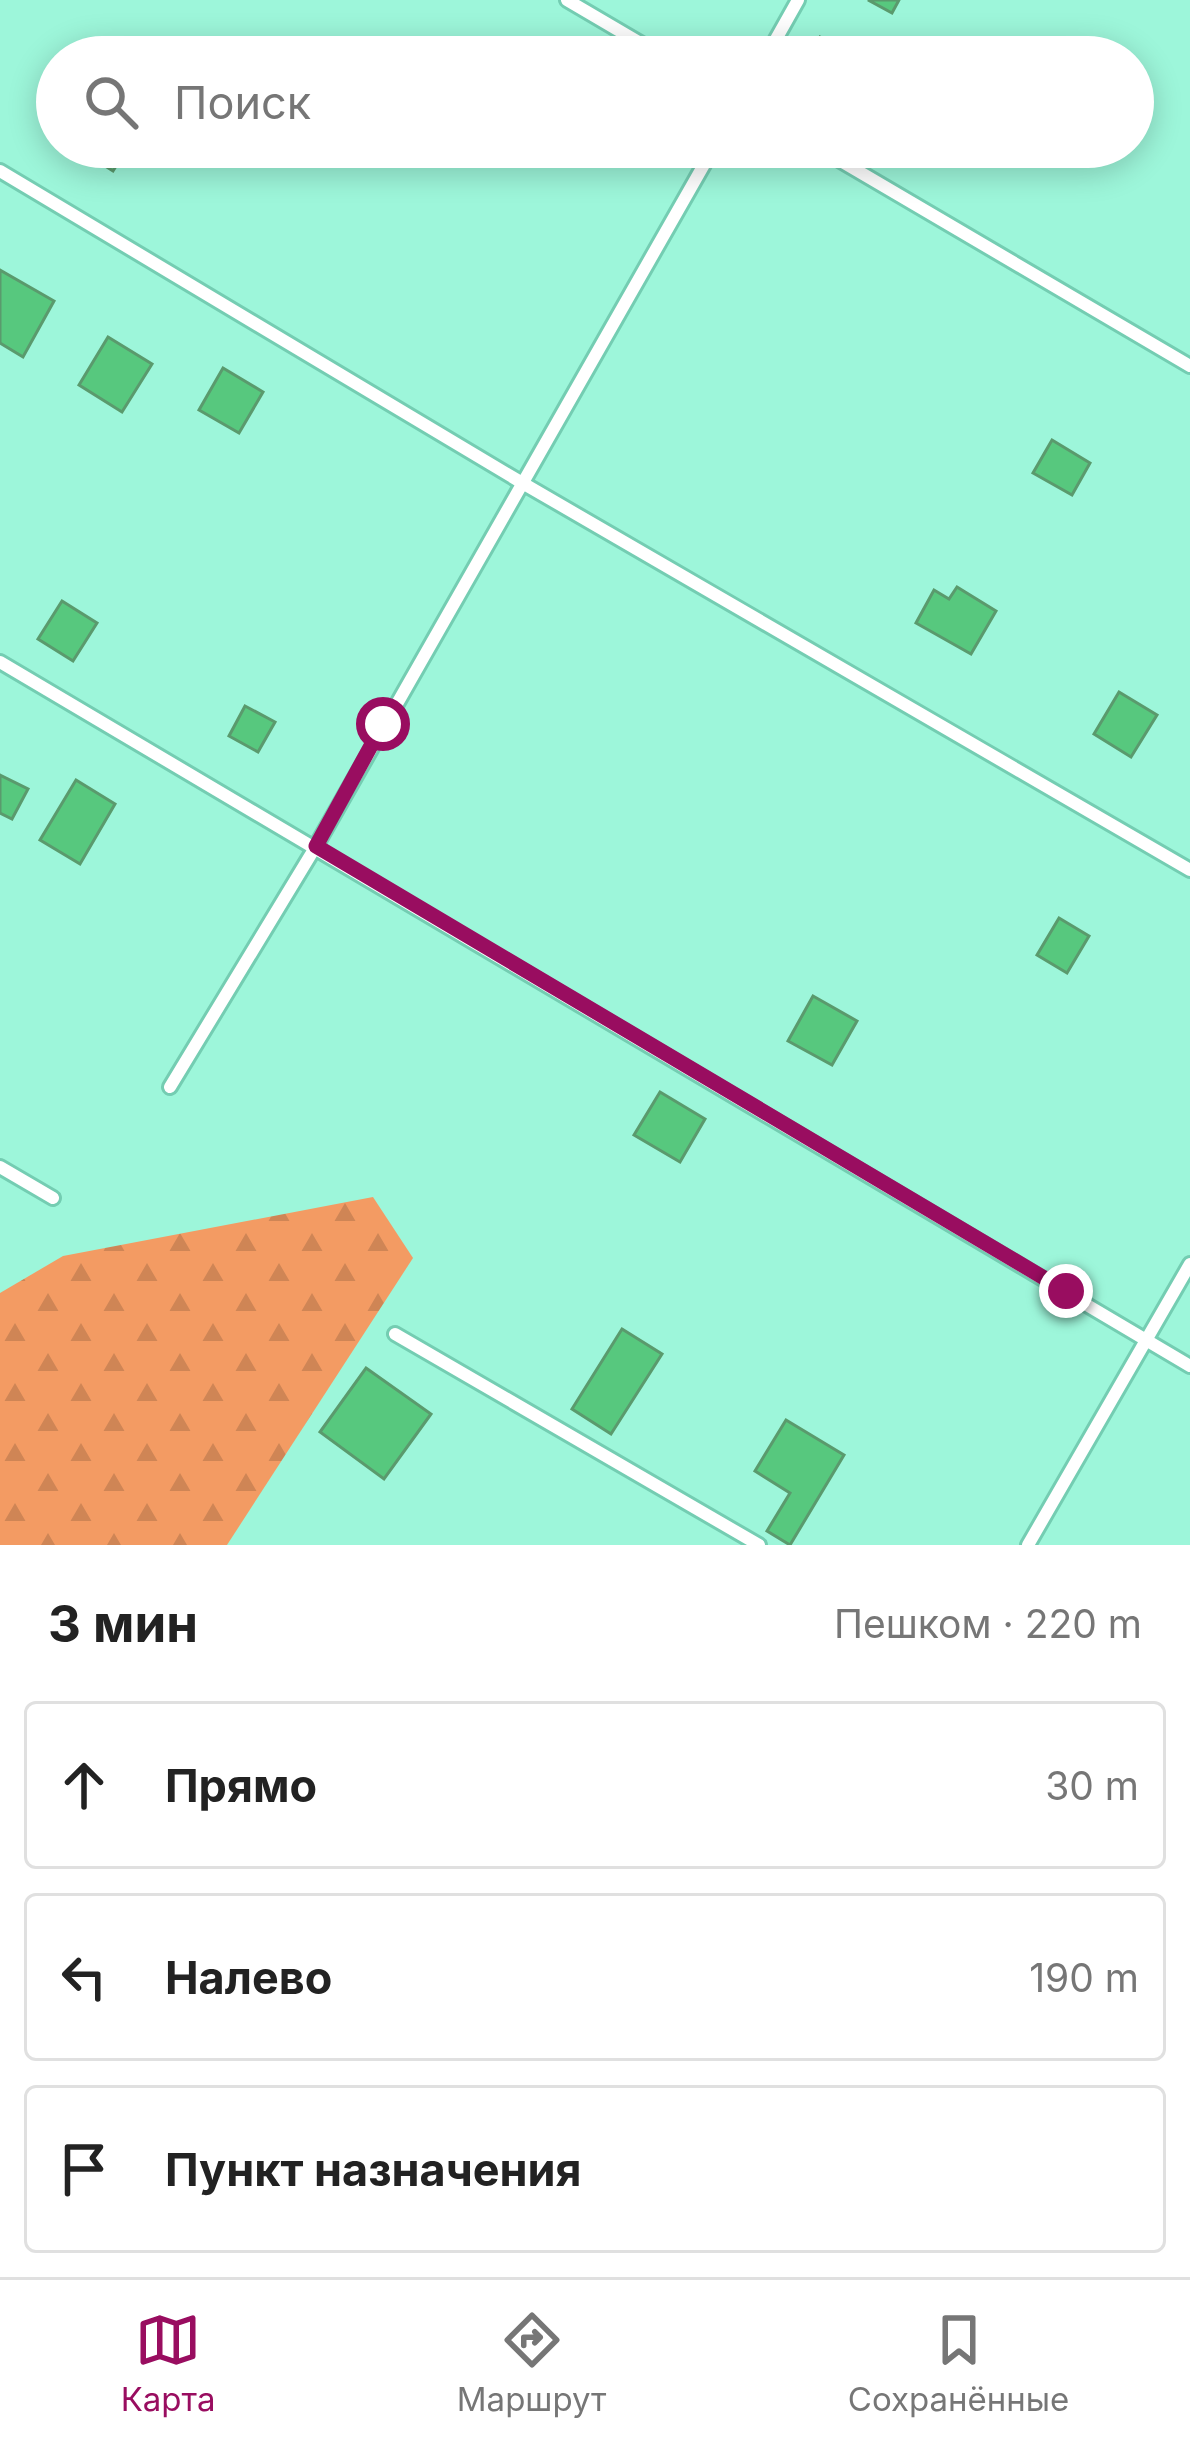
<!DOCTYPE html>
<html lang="ru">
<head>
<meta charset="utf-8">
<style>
	body { margin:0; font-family:Inter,sans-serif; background:#f2f2f2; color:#222 }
	.stop { position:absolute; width:36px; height:36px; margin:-27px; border:9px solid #990d60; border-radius:50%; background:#fff }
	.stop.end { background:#990d60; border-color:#fff; box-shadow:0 3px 12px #0008 }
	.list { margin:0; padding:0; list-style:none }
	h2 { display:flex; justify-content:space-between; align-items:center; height:156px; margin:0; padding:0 48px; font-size:51px }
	h2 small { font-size:39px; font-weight:400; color:#767676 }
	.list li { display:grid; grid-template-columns:78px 1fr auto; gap:36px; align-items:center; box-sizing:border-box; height:168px; margin:0 24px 24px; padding:0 24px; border:3px solid #e0e0e0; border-radius:12px }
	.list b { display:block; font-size:45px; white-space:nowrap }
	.list em { font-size:39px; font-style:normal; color:#767676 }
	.icon { flex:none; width:66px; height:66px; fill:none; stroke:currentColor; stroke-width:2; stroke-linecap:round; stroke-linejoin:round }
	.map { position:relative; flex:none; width:1190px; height:1545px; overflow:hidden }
	.search { position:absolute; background:#fff; box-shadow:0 6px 30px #0003; left:36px; right:36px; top:36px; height:132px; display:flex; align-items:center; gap:30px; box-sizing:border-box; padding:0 42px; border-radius:66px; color:#767676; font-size:45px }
	.sheet { height:732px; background:#fff }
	nav { display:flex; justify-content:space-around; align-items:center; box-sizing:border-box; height:168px; border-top:3px solid #e0e0e0; background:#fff; font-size:33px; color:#767676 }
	nav a { display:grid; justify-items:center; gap:6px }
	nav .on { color:#990d60 }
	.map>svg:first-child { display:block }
</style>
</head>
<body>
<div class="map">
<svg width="1190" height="1545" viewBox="0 0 1190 1545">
	<defs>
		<pattern id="forest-firs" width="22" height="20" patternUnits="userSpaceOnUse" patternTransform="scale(3)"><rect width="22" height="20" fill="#f39b63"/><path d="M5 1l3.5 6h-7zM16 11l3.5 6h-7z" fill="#cf8555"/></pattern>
	</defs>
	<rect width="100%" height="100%" fill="#9df6da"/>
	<path fill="url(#forest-firs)" d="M373 1197 413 1258 227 1545H0V1293L63 1256Z"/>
	<g fill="#57c87e" stroke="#5a9a6d" stroke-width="3">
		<path d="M868 0H899L892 13Z"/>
		<path d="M820 37 856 57H809Z"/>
		<path d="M75 147H128L113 171Z"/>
		<path d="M0 270 54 301 23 357 0 343Z"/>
		<path d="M108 337 152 364 122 412 79 385Z"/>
		<path d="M223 368 263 392 239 433 199 410Z"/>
		<path d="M1052 440 1090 463 1072 495 1033 473Z"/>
		<path d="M957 587 996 611 971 654 916 623 934 590 949 599Z"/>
		<path d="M62 601 97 623 73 661 38 639Z"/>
		<path d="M1119 692 1157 715 1131 757 1094 734Z"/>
		<path d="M245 706 275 722 258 752 229 736Z"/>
		<path d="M0 775 28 789 12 819 0 813Z"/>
		<path d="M76 780 115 804 80 864 40 840Z"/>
		<path d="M1059 918 1089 936 1067 973 1037 955Z"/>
		<path d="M813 996 857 1021 832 1065 788 1041Z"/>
		<path d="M660 1092 705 1119 680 1162 634 1135Z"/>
		<path d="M622 1329 662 1354 611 1434 572 1409Z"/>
		<path d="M366 1368 431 1414 384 1479 320 1432Z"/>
		<path d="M786 1420 844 1455 790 1545 767 1531 790 1493 755 1471Z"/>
	</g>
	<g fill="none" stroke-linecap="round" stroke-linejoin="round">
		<g stroke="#74cdb2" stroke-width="18">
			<g id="service">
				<path d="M567 0 664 57"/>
				<path d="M766 57 798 0"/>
				<path d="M817 147 1190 366"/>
				<path d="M0 171 519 481 1190 870"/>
				<path d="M0 662 1190 1366"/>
				<path d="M170 1087 316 846 714 147"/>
				<path d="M0 1167 53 1198"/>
				<path d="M395 1334 759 1545"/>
				<path d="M1028 1545 1190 1264"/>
			</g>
		</g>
		<use href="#service" stroke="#fff" stroke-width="12"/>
	</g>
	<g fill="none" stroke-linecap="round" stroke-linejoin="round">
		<path stroke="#990d60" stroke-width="15" d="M383 724 316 846 1066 1291"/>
	</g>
</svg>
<div class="stop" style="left:383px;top:724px"></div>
<div class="stop end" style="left:1066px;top:1291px"></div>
<div class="search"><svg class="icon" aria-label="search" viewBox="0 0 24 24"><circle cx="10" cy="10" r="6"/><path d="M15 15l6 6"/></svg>Поиск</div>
</div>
<section class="sheet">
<h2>3 мин<small>Пешком · 220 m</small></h2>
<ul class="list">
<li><svg class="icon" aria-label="ahead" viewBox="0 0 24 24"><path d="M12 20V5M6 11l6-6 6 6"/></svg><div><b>Прямо</b></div><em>30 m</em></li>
<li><svg class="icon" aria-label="left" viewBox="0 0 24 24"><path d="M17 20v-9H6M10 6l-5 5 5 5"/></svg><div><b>Налево</b></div><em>190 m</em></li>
<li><svg class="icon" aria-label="arrive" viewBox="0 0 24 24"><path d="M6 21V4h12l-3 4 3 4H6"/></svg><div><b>Пункт назначения</b></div></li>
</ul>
</section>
<nav>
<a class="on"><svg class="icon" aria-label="map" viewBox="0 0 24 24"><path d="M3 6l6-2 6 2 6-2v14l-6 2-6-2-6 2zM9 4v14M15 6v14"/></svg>Карта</a>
<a><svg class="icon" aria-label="directions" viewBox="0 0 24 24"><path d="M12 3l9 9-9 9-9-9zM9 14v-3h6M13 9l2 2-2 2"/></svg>Маршрут</a>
<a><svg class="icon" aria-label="saved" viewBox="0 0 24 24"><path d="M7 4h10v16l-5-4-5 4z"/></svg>Сохранённые</a>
</nav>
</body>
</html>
